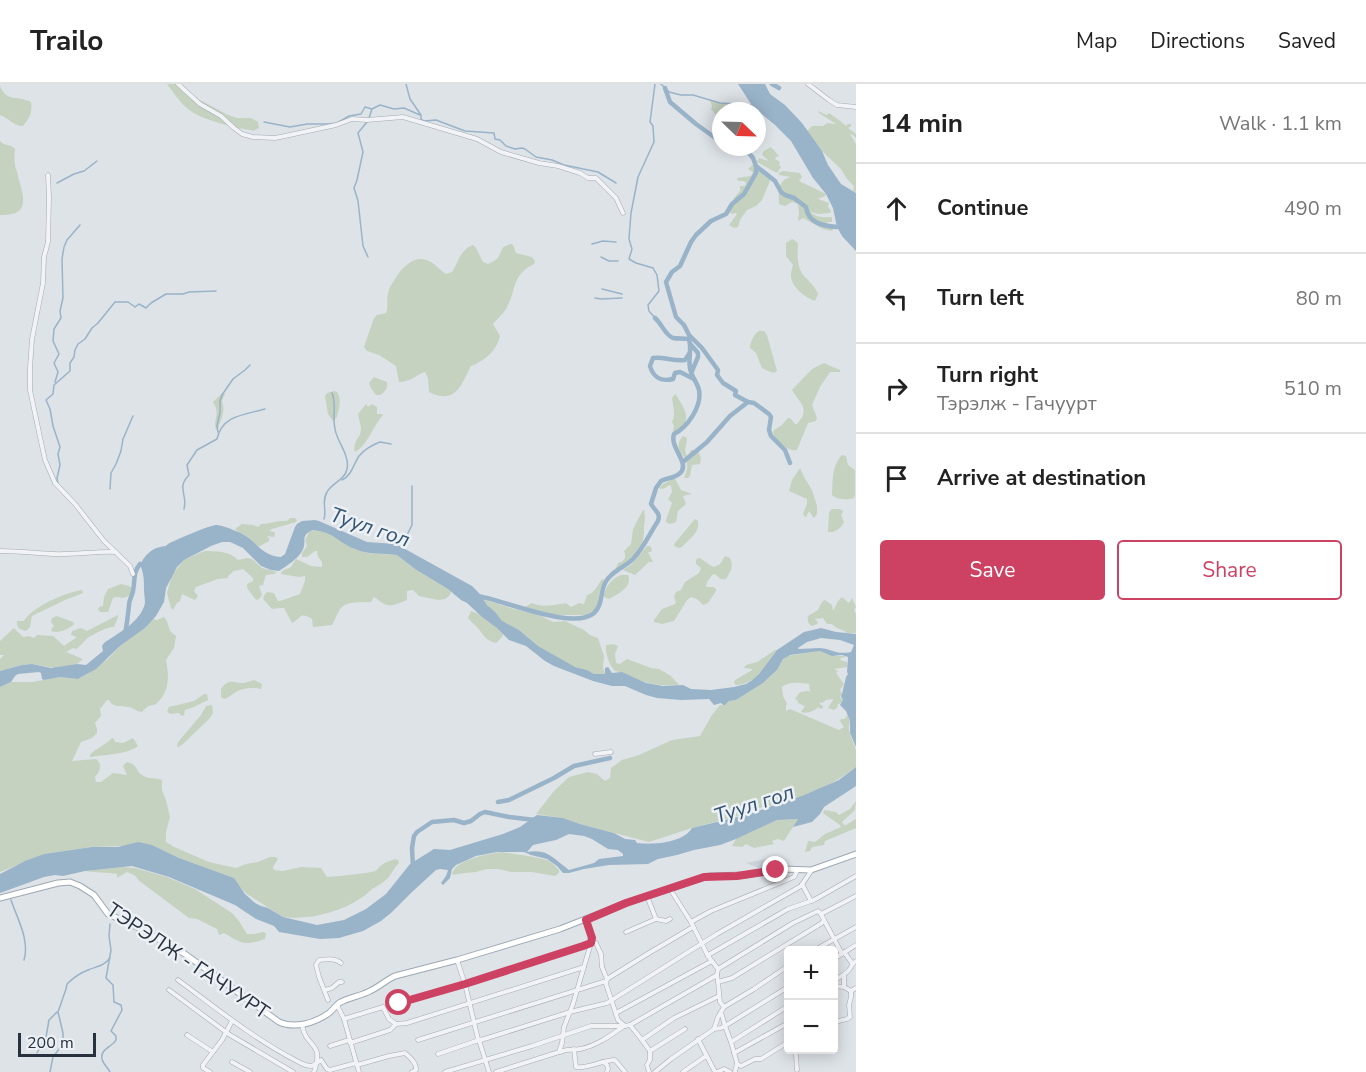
<!DOCTYPE html>
<html lang="en">
<head>
<meta charset="utf-8">
<style>
	body { margin:0; font-family:"Nunito Sans",sans-serif; background:#f6f6f6; color:#222 }
	.controls { position:absolute; right:18px; bottom:18px; display:grid; overflow:hidden; border-radius:6px; box-shadow:0 3px 15px #0003 }
	.controls button { width:54px; height:54px; display:grid; place-items:center; padding:0; border:0; border-bottom:2px solid #e0e0e0; background:#fff; color:#222; font:30px sans-serif }
	.compass { position:absolute; left:712px; top:18px; width:54px; height:54px; border-radius:50%; background:#fff; box-shadow:0 3px 15px #0003; rotate:113deg }
	.scale { position:absolute; left:18px; bottom:15px; width:78px; box-sizing:border-box; padding-left:6px; border:3px solid #27323e; border-top:0; font-size:16px; line-height:21px; white-space:nowrap; color:#27323e; -webkit-text-stroke:4px #edf1f5; paint-order:stroke }
	.stop { position:absolute; width:18px; height:18px; margin:-14px; border:4px solid #cd4262; border-radius:50%; background:#fff }
	.stop.end { background:#cd4262; border-color:#fff; box-shadow:0 2px 6px #0008 }
	.list { margin:0; padding:0; list-style:none }
	h2 { display:flex; justify-content:space-between; align-items:center; height:78px; margin:0; padding:0 24px; font-size:26px }
	h2 small { font-size:20px; font-weight:400; color:#767676 }
	.list li { display:grid; grid-template-columns:39px 1fr auto; gap:18px; align-items:center; box-sizing:border-box; height:90px; padding:0 24px; border-top:2px solid #e0e0e0 }
	.list b { display:block; font-size:22px; white-space:nowrap }
	.list p { margin:0; font-size:20px; white-space:nowrap; color:#767676 }
	.list em { font-size:20px; font-style:normal; color:#767676 }
	.actions { display:flex; gap:12px; padding:18px 24px }
	.actions a { flex:1; padding:14px 0; border:2px solid #cd4262; border-radius:6px; text-align:center; font-size:21px; color:#cd4262 }
	.actions .main { background:#cd4262; color:#fff }
	.icon { flex:none; width:33px; height:33px; fill:none; stroke:currentColor; stroke-width:2; stroke-linecap:round; stroke-linejoin:round }
	.map { position:relative; flex:none; width:856px; height:988px; overflow:hidden }
	header { display:flex; align-items:center; gap:36px; box-sizing:border-box; height:84px; padding:0 30px; background:#fff; border-bottom:2px solid #e0e0e0 }
	header strong { font-size:28px }
	nav { display:flex; gap:33px; margin-inline-start:auto; font-size:21px }
	main { display:flex }
	aside { flex:1; background:#fff }
	.map>svg:first-child { display:block }
</style>
</head>
<body>
<header>
<strong>Trailo</strong>
<nav><a>Map</a><a>Directions</a><a>Saved</a></nav>
</header>
<main>
<div class="map">
<svg width="856" height="988" viewBox="0 0 856 988">
	<rect width="100%" height="100%" fill="#dee3e8"/>
	<path fill="#ccd2da" d="M775 773 778 785 766 787 746 779Z"/>
	<g fill="#c5d2bf">
		<path d="M167 0H181L198 15 228 31 237 34H251L258 38 259 44C255 46 255 47 250 46 235 44 199 35 188 25 180 19 173 8 167 0Z"/>
		<path d="M0 2C7 19 18 11 31 18 33 28 29 35 23 42 14 42 8 34 0 31Z"/>
		<path d="M710 16 735 22 737 25 736 27H721L720 39 718 37 719 35 711 25 712 22Z"/>
		<path d="M818 27 827 31 829 29 839 36 846 42 848 40H851V42L848 44 856 50V54L853 51 850 50 856 60V108L853 107 854 102 847 95 841 85 822 67 807 47 812 42H823L827 39 836 40 819 29Z"/>
		<path d="M0 57C4 62 11 60 15 65 14 73 14 80 17 88 22 110 34 132 0 131Z"/>
		<path d="M770 63 773 65 779 72 776 73 775 75 780 78 779 81 781 83 777 89 757 78 759 74 769 77 763 72C761 67 766 66 770 63Z"/>
		<path d="M753 80 770 95V97L762 116 756 122 747 126 740 136 738 143 734 144 729 141 737 130 735 129 731 130 730 129 734 114 740 107V102H745L746 99 744 97H738L737 94 751 92 753 88 748 85Z"/>
		<path d="M783 87 800 89 802 93 799 97 826 110 825 112 818 115 829 119 828 123 831 127 830 129 818 130 810 128C816 133 824 134 832 133V138H826L834 144 832 147 823 145 803 134 798 137 799 129 798 120 792 118 785 122 779 120C779 108 776 97 791 93L779 91V89Z"/>
		<path d="M792 155 797 158 798 160C797 172 797 186 806 194 811 199 815 203 818 210L815 217C806 214 790 202 791 191 791 188 792 184 793 181L786 172V159Z"/>
		<path d="M511 160 513 161 516 169 532 173 535 177 534 180C511 191 517 206 506 225 503 230 497 235 493 240L500 252C497 267 484 277 471 282 461 302 455 321 429 308L428 294 425 288C416 291 410 298 399 298L396 282 379 271 367 267 364 263 374 234 377 231 386 229C389 222 386 217 388 210 389 203 395 195 399 189 407 179 418 170 431 178 437 182 440 186 446 190L452 188C459 177 460 166 473 161L476 164 483 178 488 180C492 178 497 176 499 172 504 163 500 164 511 160Z"/>
		<path d="M759 247H764L767 251 777 287C772 291 767 286 762 284L756 269 750 264C750 258 754 250 759 247Z"/>
		<path d="M824 279 840 286V288H830L820 303 812 321 817 334 816 337 808 339 797 366C788 368 782 359 775 355L773 349 774 346 782 341 788 334H790L795 340H797C811 325 800 319 792 306L812 285Z"/>
		<path d="M374 293 387 298C388 304 385 308 380 311H376L371 304 369 299Z"/>
		<path d="M334 307 337 308C342 315 339 325 337 333L333 337 328 330 325 312 327 309Z"/>
		<path d="M222 309 225 310 222 317C226 327 221 335 218 345L216 346C213 335 221 330 213 318Z"/>
		<path d="M675 310 676 311C685 325 694 338 675 349L673 348 674 342 672 338C676 332 673 322 672 314Z"/>
		<path d="M366 320 368 323 372 320 377 323V330H382L383 331C373 342 368 361 355 368 353 363 356 355 360 351L361 344 358 330Z"/>
		<path d="M683 352 687 354C687 360 684 365 686 371H688L691 366 698 367 701 374 700 380 692 381 690 392 688 394H684C686 389 688 384 687 379 684 369 672 364 683 352Z"/>
		<path d="M842 371 846 372 848 381 855 386V411L854 414C847 416 837 416 832 411 833 397 831 383 842 371Z"/>
		<path d="M800 384 804 393 812 406 817 422V430L814 434 809 427 806 433H805L803 430 807 420V415L789 407 792 396Z"/>
		<path d="M673 395H675L681 406 692 410 683 412 686 420 678 427 676 438 670 440 666 438V436L672 419 668 415 672 408 671 402 669 401C666 404 662 406 659 404L663 400Z"/>
		<path d="M832 425H839L842 426 843 428 841 431 844 438C841 444 836 449 828 448L829 428Z"/>
		<path d="M643 426H644C646 436 644 437 644 445 645 464 631 477 615 486L618 479C624 478 627 473 624 467L631 460 633 445Z"/>
		<path d="M290 434H295L297 436 296 438 272 445 269 447 274 448 275 450 274 453 267 452 269 454V457L258 463C254 460 253 457 249 454 245 450 239 450 235 445L242 440 253 441 258 443 261 440C270 440 279 436 287 437Z"/>
		<path d="M695 435 698 437C700 449 689 455 682 463L679 464 674 462 675 459Z"/>
		<path d="M310 446 320 447 328 449 354 465 367 469 397 471 415 485 448 505 451 507 450 511 445 515 438 516 419 512 413 506 407 507V516C401 518 393 523 387 521 382 520 378 515 374 513L371 518C359 519 345 516 339 527 336 531 335 536 332 541L314 543H313L312 535C299 527 301 535 292 539L284 524H281L272 525 263 515 265 510 267 508 274 509 278 517H280L300 510 305 497V492L299 493 281 490 282 487 291 483 296 475 311 482 322 483V478L318 473 317 467H315L307 473H303L302 472V469L307 462 305 456Z"/>
		<path d="M647 462H650L652 465 651 468H648L653 478H649L635 491 623 486 632 480Z"/>
		<path d="M204 467C218 467 229 467 238 476L247 474 252 475 262 484 277 488 274 490 266 491 263 501 259 502 262 511 259 515 256 516 247 504V500L253 497V494L243 485 234 487 228 492V494L218 495 196 503 194 507 198 512 195 516 182 510 180 517 177 519 173 526 171 524 167 509 172 491 184 476Z"/>
		<path d="M725 472 730 474C734 483 731 487 726 495 721 496 719 494 715 490L712 491 707 498 706 503H713L716 505V507L708 519 703 521 697 515 691 513 687 516 674 537 662 540 654 538V536L662 525 675 520 676 518 674 513 676 508 681 506 685 498 699 489 701 484 696 480V476L698 474C704 475 708 481 714 483L720 480Z"/>
		<path d="M621 491H628C633 503 618 510 609 515L604 513C604 504 612 494 621 491Z"/>
		<path d="M602 495 604 496 600 506 597 524 586 531H556L525 523 532 519C542 524 555 521 566 519L571 523 579 519 584 520 587 511C595 509 597 502 602 495Z"/>
		<path d="M121 500 129 502 133 505 132 510 124 514 116 513 113 514 108 528H100L98 525 99 523 103 522 104 513 108 505Z"/>
		<path d="M82 506 83 509 65 516 32 532 30 543 26 547C20 546 16 543 17 537H24C32 523 66 508 82 506Z"/>
		<path d="M842 513 849 519 852 514 856 523 854 526 856 530V549H847C843 545 836 545 832 540H827L823 534 815 535 818 538 817 540 812 542C808 540 807 536 808 532L818 526 822 518 825 516 832 521 833 527 838 517Z"/>
		<path d="M485 516 514 525 537 530 553 538 565 537 584 546 590 551 598 554 604 572 603 583 605 590H594L587 586 575 583 563 577 538 562 519 546 502 538 484 517Z"/>
		<path d="M471 527C484 531 495 541 503 550L502 553 496 559C484 556 483 549 476 542 473 539 470 537 468 534Z"/>
		<path d="M118 531V533L114 543C106 543 97 549 89 553 85 556 81 561 77 565L73 564 66 568 83 575 77 580 55 584 32 580 22 581 0 587V575L4 571H0V557L14 544 23 553 29 552 34 554 37 551 53 552 64 562 77 553 71 551 72 547 81 544 87 547Z"/>
		<path d="M57 532 73 538 74 540C69 545 59 550 51 547L52 544 54 542 51 538 52 534Z"/>
		<path d="M164 533 167 537 170 547 176 552 174 564 166 576C169 590 170 607 158 618 153 623 156 619 149 622 146 623 144 626 142 628L137 627C126 618 114 627 109 616H107L100 625 101 632 95 639 97 645V649L92 654 81 658 72 677 96 675C103 680 100 687 95 693L96 698H101L113 689 127 691 123 682 127 678C138 681 135 686 142 691 149 696 155 693 162 696V706L166 716 170 733 166 748V758L174 763 209 778 236 784 246 780 258 778 270 773H276L278 775 273 783 274 786 283 787 301 783 321 784 327 793C331 793 372 789 375 787 378 786 379 782 382 781 385 778 391 777 395 775L398 776 399 779C394 784 392 789 388 794 383 799 377 802 372 805 368 808 365 812 361 814 339 829 309 836 283 833L247 810 238 801 234 794 179 774 152 761 92 763 44 770 0 788V603L11 598H32L60 593 78 595 88 590 109 574 120 562 145 544 153 535 157 536Z"/>
		<path d="M613 560 618 562 615 570 616 579 620 580 627 575 651 584 659 585 671 592 679 601C669 601 659 602 648 599 637 596 627 589 615 587 609 581 605 569 606 561Z"/>
		<path d="M775 566H777C764 581 758 600 736 601L734 599 735 596 752 586V585L744 584 746 581 757 578Z"/>
		<path d="M820 567 834 572H845V573L841 574 840 576 847 578V583L834 585 838 587 836 589 844 600 840 606 842 610 840 613 843 616 841 619 838 620 837 624 834 626 828 624 833 616V615L826 616 822 619 820 618V620L823 622V624L820 625 818 623C815 627 806 630 801 628L805 622 798 619V617L795 615 800 608 808 607 810 608 809 600C800 599 790 597 782 603L783 612 787 620 786 622V627L790 625 839 646 844 643 840 637 841 635H845L847 631 850 637C846 649 854 656 856 667 856 672 856 678 856 683 834 700 809 711 783 719 769 723 754 723 742 731L692 744 649 758 580 740 563 734 536 730 554 707 569 693 588 688 597 690 605 697 610 694 611 684 622 676 639 671 672 656 700 652 712 631 720 621H725L729 617 736 616 763 599 771 592 777 586 783 575 787 572Z"/>
		<path d="M254 596 262 600 261 605C252 603 242 604 234 609 231 611 228 614 224 615L221 613V605C230 593 233 600 244 599 248 598 251 597 254 596Z"/>
		<path d="M204 610H207L208 616 194 623 185 626 184 631 182 632 179 629 171 630 167 628 169 623 194 617Z"/>
		<path d="M212 621 213 629 210 634 183 660 178 663H177L178 658 201 631 206 622Z"/>
		<path d="M112 654 114 655 115 658 123 659 133 654 138 662C129 670 103 671 90 673V671C95 664 105 662 112 654Z"/>
		<path d="M856 717 855 726 842 738 844 741H846L856 735V744L825 757 824 761 812 763 810 767 805 768 808 757 815 758 825 750 841 743 840 741 823 729 824 726 836 728 839 731 850 725Z"/>
		<path d="M798 735 784 757 778 755 772 757 774 760 754 764 746 760 742 763 732 762 736 755 742 752 777 736Z"/>
		<path d="M502 768C517 771 533 772 547 776 552 778 556 783 559 786V789L555 792 532 788H511L498 785H487L476 788 465 789 453 791 452 790C456 775 488 770 502 768Z"/>
		<path d="M122 783 135 784 167 793 195 805 232 829 239 837 247 850H254L263 848 266 849 265 855C244 862 243 860 224 849L220 851 218 849 217 845 197 835 189 834 138 796C136 791 132 790 127 788L117 794V790C106 788 96 789 85 787Z"/>
	</g>
	<g fill="#99b3c8" fill-rule="evenodd">
		<path d="M738 0H765L770 10 785 21 802 39 822 67 828 81 841 100 856 109V167L842 152 837 143 833 124 826 110 813 94 791 57 775 41 753 23Z"/>
		<path d="M302 437 315 436 319 437 367 458 396 460 472 502 479 509 487 521 495 528 502 537 519 546 538 562 575 583 587 586 594 590H605V584L608 583 612 589 622 588 646 599 663 602 683 601 691 605 711 606 734 603 746 600 751 597 759 590 777 566 804 548 821 544 836 548 856 550V663L850 649V637L846 627 840 621 843 616 841 612 842 610 846 593 848 590 847 588 848 573 842 571 832 572 820 567 790 571 783 575 777 586 763 599 736 616 729 617 725 621H723L721 619 714 621 709 615 681 616 657 614 646 611 625 602H612L593 597 554 582 545 577 526 562 509 556 497 544 481 532 467 519 461 516 448 505 415 485 397 471C383 469 368 471 355 465 337 458 335 448 312 446 299 453 308 457 302 467 298 475 286 482 279 487L271 486 261 482 243 464 230 458H222L211 462 184 476 177 483 166 504 164 518 156 532 145 544 120 562 96 585 78 595 60 593 44 596 42 595 41 589 39 588 18 590 15 592 11 598 0 603V587L22 581 32 580 51 584 77 580 86 581 103 567 102 562 104 559C118 549 141 538 145 519 145 515 144 510 144 505 144 497 144 489 140 481 144 473 150 465 160 463 166 461 163 464 168 460 173 457 210 441 216 441 223 441 245 450 250 455 260 464 266 472 281 473L285 470 295 443 297 440ZM821 554 840 556 854 561 851 568C835 571 833 565 820 564 813 564 805 565 799 565L798 564 807 558Z"/>
		<path d="M856 683V702L824 723 820 730 812 738 793 743 798 735 777 736 736 755 720 761 694 766 677 771 658 775 648 780 609 781 584 785 569 789H563L557 782 547 775 531 771 524 768H497L476 772 456 781 452 785 450 794 443 801 441 799 446 792 448 786 440 785 436 786 412 808 392 828 381 837 363 847 339 854 320 855 279 848 274 842 256 835 235 821 169 793 132 782 85 787 63 792 55 791 44 793 0 809V790L25 777 44 770 92 763H118L138 758 152 761 179 774 234 794 245 810 255 819 261 822 268 824 283 833 317 841 344 836 366 825 386 810 410 780 434 765 450 766 503 750 520 743 537 731 563 734 580 740 614 749 625 755 635 756 637 759C653 761 683 759 692 744L746 731 802 712 839 696ZM569 750 584 752 592 755 608 765 618 766 623 770V772L599 775 594 779 569 786C554 775 548 764 527 768L533 761 556 756Z"/>
	</g>
	<g fill="none" stroke-linecap="round" stroke-linejoin="round">
		<g stroke="#99b3c8" stroke-width="1.5">
			<path d="M406 0 410 15 421 31V35L424 37 436 36 465 47 494 49 495 55 500 56 506 62 515 65 522 64 525 65 536 73 552 76 564 81 598 88 616 99"/>
			<path d="M661 0 669 8 681 11H693L720 19 752 21"/>
			<path d="M369 34 372 25"/>
			<path d="M264 38 290 43 307 40H329L337 39 349 32 361 30 365 23 372 25 380 21 394 25 404 24 420 31"/>
			<path d="M367 38 358 49 363 68 357 96 354 104 358 117 363 162 368 173"/>
			<path d="M57 99 74 90 84 87 97 77"/>
			<path d="M592 160 603 157 616 158"/>
			<path d="M601 173 609 177H618"/>
			<path d="M602 205 622 210"/>
			<path d="M595 214 601 215 622 214"/>
			<path d="M655 234 649 227 648 221 659 207 657 191 653 184 636 179 629 175 632 165 629 155 631 129 638 93 654 58 653 42 650 38 655 0"/>
			<path d="M55 298 58 288 54 279 59 270 53 257 54 245 61 234 60 227 63 214 62 175 64 163 67 156 80 141"/>
			<path d="M218 348 217 342 220 328V317L222 311 233 295 245 286 250 281"/>
			<path d="M342 396C352 391 353 381 359 372 364 366 372 361 380 358L391 360"/>
			<path d="M58 401 57 394 60 381 58 370 60 363 53 342 50 325 46 316 53 310 54 301 70 287V279L74 273 75 266 78 260 85 255 92 244 98 239 115 218H128L135 223 139 220 146 224 151 219 166 210H183L189 208 216 207"/>
			<path d="M110 405 111 389 116 380 121 367 123 355 133 332"/>
			<path d="M184 425C188 410 176 404 189 391L187 381 197 366 217 355C222 331 244 331 265 325"/>
			<path d="M324 435C327 425 321 418 327 408 332 399 345 396 347 385 350 371 337 358 335 345 332 333 337 321 332 309"/>
			<path d="M405 459 407 451 412 441V402"/>
			<path d="M11 816C17 834 30 856 24 876"/>
			<path d="M110 840 109 852 111 866 106 894 113 901 114 918 121 921 122 926 112 945 111 947 116 952V956C112 963 100 965 102 975 103 980 108 984 110 988"/>
			<path d="M37 969 46 953 49 936 57 928"/>
			<path d="M50 988 53 973 63 960V949L58 928 66 905 67 900C73 894 80 889 88 886 97 882 103 883 110 874"/>
		</g>
		<g stroke="#99b3c8" stroke-width="4.5">
			<path d="M772 0 779 4"/>
			<path d="M665 4 670 18 696 40 721 58"/>
			<path d="M729 63H732"/>
			<path d="M744 63 753 74 756 82 775 97 781 108 785 111 794 114 806 123C808 139 823 142 837 143"/>
			<path d="M756 82V89L744 110 732 120 726 130 711 137 696 151 691 158 680 182 672 188 666 198 676 233 684 241 689 251 702 264 718 286 717 291 723 299 736 307 735 311 748 318 754 319 769 330 771 333 769 346 771 352 785 366 790 379"/>
			<path d="M691 261 698 269V273L692 287"/>
			<path d="M689 270 685 276C674 278 663 272 653 274L650 282C653 293 661 298 673 295L675 289 680 288 694 295"/>
			<path d="M683 378 707 358 730 332 748 318"/>
			<path d="M478 512C503 516 574 547 594 529 603 521 600 509 605 499 611 487 624 484 633 475 643 465 650 449 658 437 661 429 655 427 651 420L656 404 661 397C667 394 674 394 679 390 692 380 669 364 674 350 688 343 702 322 699 306 697 298 691 292 690 284 688 274 692 265 689 255 683 254 678 255 673 254 665 251 662 240 655 234"/>
			<path d="M125 550C127 540 128 531 129 521 129 516 132 512 133 507 135 497 133 488 140 480"/>
			<path d="M498 718 509 716 554 694 574 682 610 674"/>
			<path d="M413 783 412 764 414 752 417 748 432 738 454 736 464 739 471 737 480 730 485 728 509 733 535 736"/>
		</g>
		<g stroke="#a3aab2" stroke-width="5">
			<g id="minor">
				<path d="M178 0 200 20 221 32 234 44 242 50 253 53 275 54 285 52 336 41 352 35 367 36 403 33 477 55 501 68 539 79 558 82 580 89 588 94H596L616 114 623 129"/>
				<path d="M808 0 829 16 837 21 856 23"/>
				<path d="M48 91 49 113 48 158 44 173 43 199 32 255 30 284V306L40 353 45 376 55 399 75 420 104 457 130 482 133 490"/>
				<path d="M0 467C18 467 35 469 53 470 74 471 95 467 116 468"/>
				<path d="M595 670 611 668"/>
				<path d="M802 800 811 817"/>
				<path d="M670 805 691 838 708 872"/>
				<path d="M656 835 666 837 670 835"/>
				<path d="M824 836 842 870"/>
				<path d="M691 838 711 827 794 793 797 787"/>
				<path d="M626 848 656 835 647 812"/>
				<path d="M815 866 856 843"/>
				<path d="M844 868 852 879"/>
				<path d="M834 875 856 861"/>
				<path d="M457 876 465 900 478 955 481 956 570 928 607 919 717 850 801 802 811 787"/>
				<path d="M718 885 708 872 710 870 788 825 814 816 856 792"/>
				<path d="M844 891V903"/>
				<path d="M607 895 649 869 693 843"/>
				<path d="M178 896C216 924 253 954 295 976 301 979 305 982 312 982L321 976 327 985 330 986 356 979"/>
				<path d="M834 897C839 893 844 891 848 887 852 883 851 880 856 877"/>
				<path d="M718 898 717 891 718 885 793 839 818 827 821 830"/>
				<path d="M834 902 844 903 851 907"/>
				<path d="M169 906 230 951 293 988"/>
				<path d="M325 906 332 904 339 898H342"/>
				<path d="M328 916 319 893 316 881 319 876C327 875 335 874 341 879"/>
				<path d="M398 919 465 900 591 859 592 854 586 836"/>
				<path d="M337 921 344 935 359 988"/>
				<path d="M724 923 720 918 718 898 732 894 822 839 824 836 821 830 856 812"/>
				<path d="M616 929 712 877"/>
				<path d="M344 935 383 923 389 935 396 940"/>
				<path d="M834 938 847 935 850 933 849 921 851 913V907L856 904"/>
				<path d="M302 940C305 965 325 956 314 988"/>
				<path d="M630 941 717 891"/>
				<path d="M685 945 650 967 642 956 674 934 719 912"/>
				<path d="M714 945 721 944 725 942 721 928"/>
				<path d="M187 951 213 968"/>
				<path d="M698 955 715 988"/>
				<path d="M418 956 606 897"/>
				<path d="M731 958 725 942 788 903"/>
				<path d="M350 959 390 946 396 940 407 939 584 883"/>
				<path d="M330 962 349 956"/>
				<path d="M574 965 576 983C589 985 602 976 615 976L625 988"/>
				<path d="M793 966 796 971 797 986"/>
				<path d="M560 968C567 964 572 967 580 965 596 962 610 952 624 942"/>
				<path d="M734 969 788 939"/>
				<path d="M438 970 479 956 489 988"/>
				<path d="M232 978 250 988"/>
				<path d="M603 978 607 981 608 985 607 988"/>
				<path d="M737 980 741 982 755 975H761L788 958"/>
				<path d="M357 981 389 972 405 969C410 973 417 979 416 986L412 988"/>
				<path d="M210 988 203 984V981L222 956 232 937"/>
				<path d="M445 988 532 962 591 942H624"/>
				<path d="M496 988 559 968 562 959 564 943 573 920 591 859H596L601 870 602 883 607 895 606 900 618 936 625 942 630 941 642 956"/>
				<path d="M649 988 647 981 650 976V967"/>
				<path d="M655 988 671 975 714 945 718 933 724 923 754 905 788 882"/>
				<path d="M683 988 706 972"/>
				<path d="M717 988 724 985 730 988"/>
				<path d="M735 988 737 979 731 958 788 922"/>
			</g>
		</g>
		<g stroke="#9da8b3" stroke-width="7">
			<path id="major" d="M0 814 58 799 70 798 80 802 94 811 108 830 133 841 185 870 279 938C295 945 315 939 329 929 333 926 335 922 339 919 349 913 361 912 370 907 379 903 386 896 395 892L457 876 560 845 626 819 699 795 709 792 745 791 782 785 811 786 856 770"/>
		</g>
		<use href="#minor" stroke="#f1f3f6" stroke-width="4"/>
		<use href="#major" stroke="#fff" stroke-width="5"/>
	</g>
	<g fill="none" stroke-linecap="round" stroke-linejoin="round">
		<path stroke="#cd4262" stroke-width="8" d="M399 919 465 900 583 862 591 859 592 854 586 836 626 819 704 793 737 792 776 786"/>
	</g>
	<g text-anchor="middle" dominant-baseline="central" stroke-width="5" stroke-linejoin="round" paint-order="stroke">
		<g font-size="20" fill="#27323e" stroke="#edf1f5">
			<text transform="translate(188 877) rotate(34)">ТЭРЭЛЖ - ГАЧУУРТ</text>
		</g>
		<g font-size="21" font-style="italic" fill="#325472" stroke="#edf1f5">
			<text transform="translate(370 443) rotate(19)">Туул гол</text>
			<text transform="translate(754 720) rotate(-18)">Туул гол</text>
		</g>
	</g>
</svg>
<div class="controls">
<button>+</button>
<button>−</button>
</div>
<svg class="compass" viewBox="-18 -18 36 36"><path d="M0-13l5 13h-10z" fill="#e53935"/><path d="M0 13l5-13h-10z" fill="#767676"/></svg>
<div class="scale">200 m</div>
<div class="stop" style="left:399px;top:919px"></div>
<div class="stop end" style="left:776px;top:786px"></div>
</div>
<aside>
<h2>14 min<small>Walk · 1.1 km</small></h2>
<ul class="list">
<li><svg class="icon" aria-label="ahead" viewBox="0 0 24 24"><path d="M12 20V5M6 11l6-6 6 6"/></svg><div><b>Continue</b></div><em>490 m</em></li>
<li><svg class="icon" aria-label="left" viewBox="0 0 24 24"><path d="M17 20v-9H6M10 6l-5 5 5 5"/></svg><div><b>Turn left</b></div><em>80 m</em></li>
<li><svg class="icon" aria-label="right" viewBox="0 0 24 24"><path d="M7 20v-9h11M14 6l5 5-5 5"/></svg><div><b>Turn right</b><p>Тэрэлж - Гачуурт</p></div><em>510 m</em></li>
<li><svg class="icon" aria-label="arrive" viewBox="0 0 24 24"><path d="M6 21V4h12l-3 4 3 4H6"/></svg><div><b>Arrive at destination</b></div></li>
</ul>
<div class="actions"><a class="main">Save</a><a>Share</a></div>
</aside>
</main>
</body>
</html>
